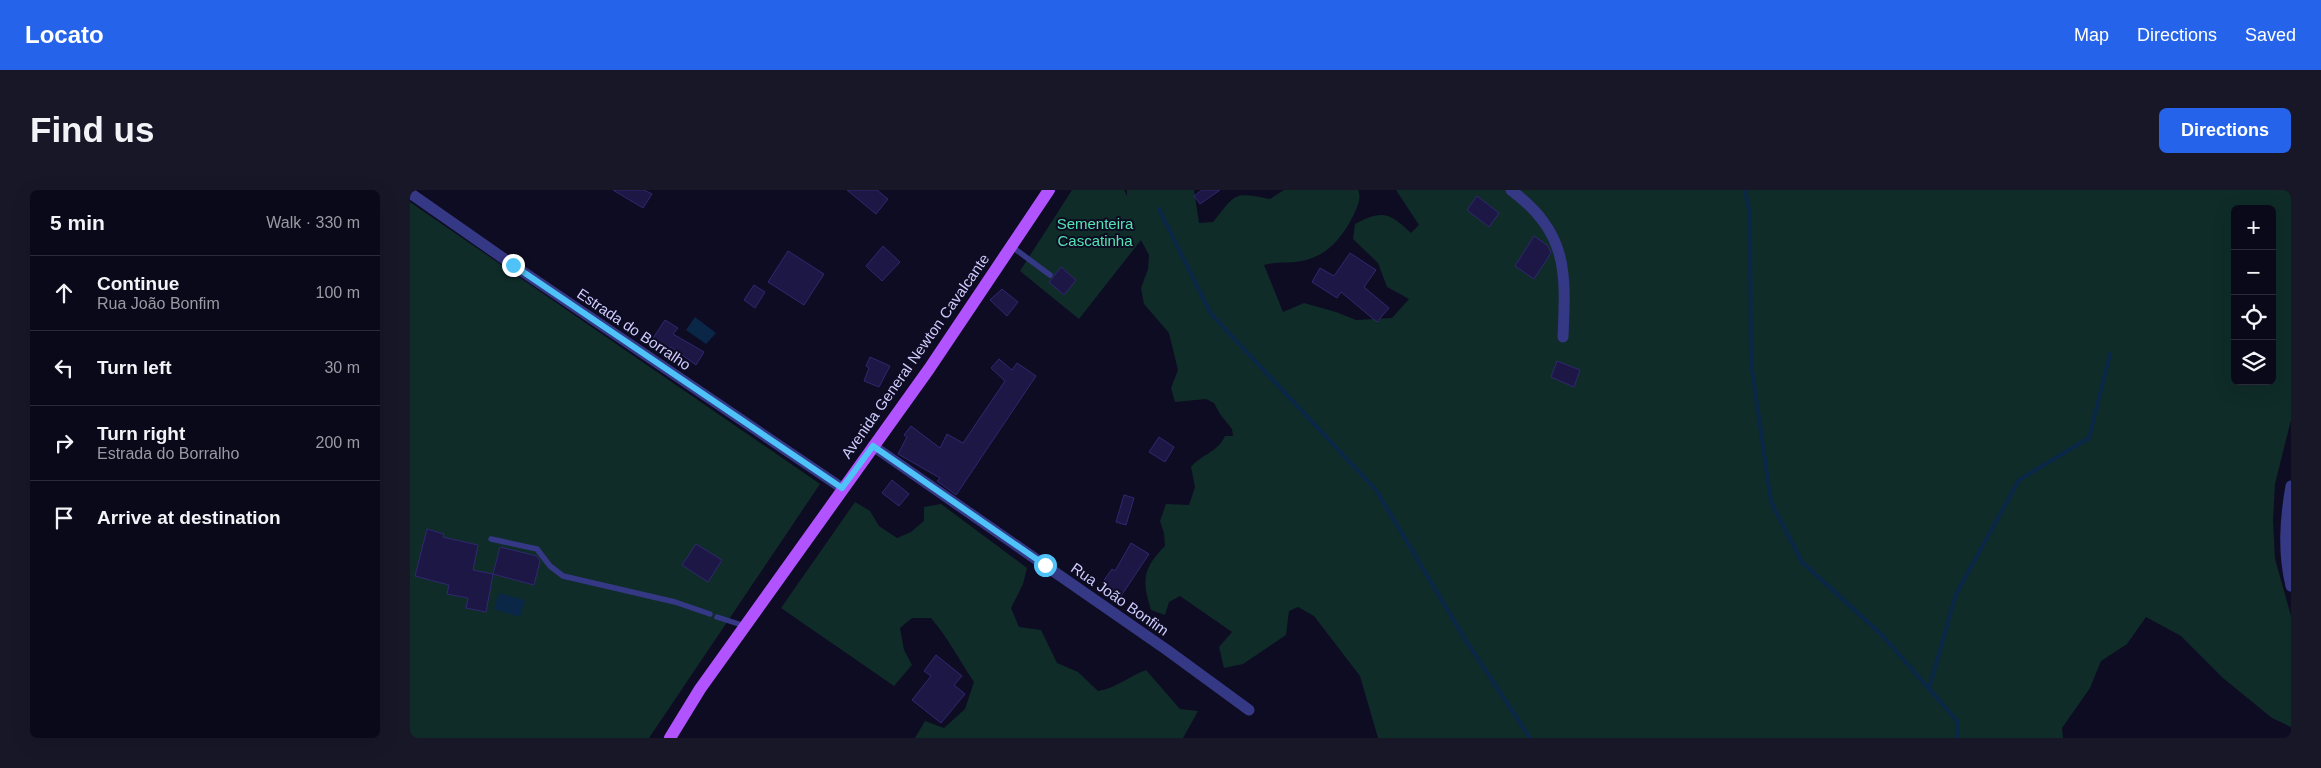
<!DOCTYPE html>
<html lang="en">
<head>
<meta charset="utf-8">
<style>
	body { margin:0; font-family:Helvetica,sans-serif; background:#181727; color:#f1f3f6 }
	.controls { position:absolute; right:15px; top:15px; display:grid; overflow:hidden; border-radius:8px; box-shadow:0 5px 20px #0002 }
	.controls button { width:45px; height:45px; display:grid; place-items:center; padding:0; border:0; border-bottom:1px solid #2a2a39; background:#0a091a; color:#f1f3f6; font:25px sans-serif }
	.stop { position:absolute; width:15px; height:15px; margin:-11px; border:4px solid #4fc3f7; border-radius:50%; background:#fff }
	.stop.end { background:#4fc3f7; border-color:#fff; box-shadow:0 1px 5px #0008 }
	.list { margin:0; padding:0; list-style:none }
	h2 { display:flex; justify-content:space-between; align-items:center; height:65px; margin:0; padding:0 20px; font-size:21px }
	h2 small { font-size:16px; font-weight:400; color:#999aa2 }
	.list li { display:grid; grid-template-columns:32px 1fr auto; gap:15px; align-items:center; box-sizing:border-box; height:75px; padding:0 20px; border-top:1px solid #2a2a39 }
	.list b { display:block; font-size:19px; white-space:nowrap }
	.list p { margin:0; font-size:16px; white-space:nowrap; color:#999aa2 }
	.list em { font-size:16px; font-style:normal; color:#999aa2 }
	.icon { flex:none; width:28px; height:28px; fill:none; stroke:currentColor; stroke-width:2; stroke-linecap:round; stroke-linejoin:round }
	.map { position:relative; flex:none; width:1881px; height:548px; overflow:hidden; border-radius:8px }
	header { display:flex; align-items:center; gap:30px; box-sizing:border-box; height:70px; padding:0 25px; background:#2563eb; color:#fff }
	header strong { font-size:24px }
	nav { display:flex; gap:28px; margin-inline-start:auto; font-size:18px }
	.intro { display:flex; align-items:center; justify-content:space-between; box-sizing:border-box; height:120px; padding:0 30px }
	h1 { margin:0; font-size:35px }
	.button { padding:12px 22px; border-radius:8px; background:#2563eb; color:#fff; font-size:18px; font-weight:700 }
	main { display:flex; gap:30px; padding:0 30px }
	aside { flex:1; background:#0a091a; border-radius:8px; box-shadow:0 5px 20px #0002 }
	.map>svg:first-child { display:block }
</style>
</head>
<body>
<header>
<strong>Locato</strong>
<nav><a>Map</a><a>Directions</a><a>Saved</a></nav>
</header>
<div class="intro"><h1>Find us</h1><a class="button">Directions</a></div>
<main>
<aside>
<h2>5 min<small>Walk · 330 m</small></h2>
<ul class="list">
<li><svg class="icon" aria-label="ahead" viewBox="0 0 24 24"><path d="M12 20V5M6 11l6-6 6 6"/></svg><div><b>Continue</b><p>Rua João Bonfim</p></div><em>100 m</em></li>
<li><svg class="icon" aria-label="left" viewBox="0 0 24 24"><path d="M17 20v-9H6M10 6l-5 5 5 5"/></svg><div><b>Turn left</b></div><em>30 m</em></li>
<li><svg class="icon" aria-label="right" viewBox="0 0 24 24"><path d="M7 20v-9h11M14 6l5 5-5 5"/></svg><div><b>Turn right</b><p>Estrada do Borralho</p></div><em>200 m</em></li>
<li><svg class="icon" aria-label="arrive" viewBox="0 0 24 24"><path d="M6 21V4h12l-3 4 3 4H6"/></svg><div><b>Arrive at destination</b></div></li>
</ul>
</aside>
<div class="map">
<svg width="1881" height="548" viewBox="0 0 1881 548">
	<rect width="100%" height="100%" fill="#0e0c22"/>
	<g fill="#0f2c29" fill-rule="evenodd">
		<path d="M662 0H714L717 6V0H784L789 33 803 32C826 4 822 1 860 9L874 0H948C952 8 947 18 943 26 933 46 919 64 896 70 883 74 867 71 854 75L873 122 894 113 926 122 946 130 982 128 999 109 977 97 968 73 943 49 945 34C972 20 979 22 1001 43L1009 35 986 0H1881V230L1865 294 1863 331 1865 369 1881 426V537L1862 528 1813 488 1771 446 1736 427 1717 454 1691 471 1680 498 1652 538 1653 548H968L950 486 904 426 888 417 879 421 876 445 833 474 814 478 809 457 822 442 770 406 759 412 755 425 741 420C732 391 732 379 755 356L754 343 750 331 756 314 779 315 785 297 781 277C792 264 808 262 815 246H823L822 239 810 224 804 213 796 209 765 212 761 198 768 180 759 143 734 114 731 98 738 79 739 65 731 50 669 129 610 81ZM1825 19H1862V191H1825Z"/>
		<path d="M0 12 410 294 239 548H0Z"/>
		<path d="M445 312 460 321 469 336 487 348 501 342 514 331V317L531 314 617 378 613 394 601 418 609 437 631 440 647 473 668 482 688 501C704 499 720 486 736 480L770 519 788 521 773 548H505L515 531 534 538 555 519 564 492C549 470 539 449 521 428H502L490 438 494 460 502 475 484 496 371 418Z"/>
	</g>
	<g fill="#0a2748">
		<path d="M285 127 306 143 296 154 276 140Z"/>
		<path d="M89 403 115 410 110 427 84 419Z"/>
	</g>
	<g fill="none" stroke-linecap="round" stroke-linejoin="round">
		<g stroke="#0a2748" stroke-width="4">
			<path d="M1335 0 1340 25 1341 173 1361 312 1392 372 1473 446 1547 531V548"/>
			<path d="M749 19 801 124 966 300 1055 449 1120 548"/>
			<path d="M1519 499 1546 404 1609 290 1679 248 1700 164"/>
		</g>
	</g>
	<g fill="#1c1744" stroke="#302871">
		<path d="M203 0H234L242 4 233 18Z"/>
		<path d="M437 0H467L478 9 466 24Z"/>
		<path d="M792 0H810L790 14 784 6Z"/>
		<path d="M1067 6 1089 23 1079 37 1057 20Z"/>
		<path d="M1124 46 1138 56 1141 63 1124 89 1105 76Z"/>
		<path d="M473 56 490 72 472 91 456 76Z"/>
		<path d="M378 61 414 84 394 115 358 92Z"/>
		<path d="M940 63 966 80 954 97 979 118 967 132 931 102 927 108 902 92 910 78 924 86Z"/>
		<path d="M651 77 666 90 654 105 639 92Z"/>
		<path d="M344 95 355 102 345 118 334 110Z"/>
		<path d="M592 99 608 112 597 126 580 110Z"/>
		<path d="M255 130 268 138 263 144 294 162 286 175 261 157 253 163 239 154Z"/>
		<path d="M460 167 480 176 469 197 454 191 459 178 456 176Z"/>
		<path d="M589 169 602 180 607 173 626 186 546 305 527 291 530 288 488 264 497 247 494 245 501 236 530 258 537 244 553 253 595 191 581 178Z"/>
		<path d="M1147 171 1170 180 1164 197 1141 187Z"/>
		<path d="M749 247 764 257 755 272 739 262Z"/>
		<path d="M482 290 499 304 489 316 472 303Z"/>
		<path d="M714 305 724 308 716 335 706 332Z"/>
		<path d="M17 339 34 344 33 347 68 355 63 380 83 384 76 422 56 418 58 408 37 404 39 395 5 386Z"/>
		<path d="M721 353 739 364 711 406 692 393 702 379 705 381Z"/>
		<path d="M286 354 312 370 298 392 272 375Z"/>
		<path d="M90 357 127 366 130 371 124 395 83 384Z"/>
		<path d="M526 465 552 486 544 495 555 504 531 533 502 510 521 486 514 481Z"/>
	</g>
	<g fill="none" stroke-linecap="round" stroke-linejoin="round">
		<g stroke="#353884" stroke-width="5.5">
			<path d="M601 56 640 85"/>
			<path d="M81 349 127 359 140 376 153 386 265 412 300 424"/>
			<path d="M307 427 335 436"/>
		</g>
		<g stroke="#353884" stroke-width="11">
			<path d="M1101 0C1158 43 1156 81 1153 147"/>
			<path d="M0 3 103 75 432 298"/>
			<path d="M463 256 757 460 839 520"/>
			<path d="M1881 296C1875 330 1873 362 1881 396"/>
		</g>
		<path stroke="#b154ff" stroke-width="12" d="M260 548 290 499 519 179 639 0"/>
	</g>
	<g fill="none" stroke-linecap="round" stroke-linejoin="round">
		<path stroke="#4fc3f7" stroke-width="6" d="M103 75 432 298 463 256 635 375"/>
	</g>
	<g text-anchor="middle" dominant-baseline="central" stroke-width="4" stroke-linejoin="round" paint-order="stroke">
		<g font-size="15" fill="#53e5b4" stroke="#0e0c22">
			<text x="685" y="33">Sementeira<tspan x="685" dy="17">Cascatinha</tspan></text>
		</g>
		<g font-size="15" fill="#cfcdff" stroke="#0e0c22">
			<text transform="translate(224 139) rotate(34)">Estrada do Borralho</text>
			<text transform="translate(505 166) rotate(-55)">Avenida General Newton Cavalcante</text>
			<text transform="translate(710 409) rotate(35)">Rua João Bonfim</text>
		</g>
	</g>
</svg>
<div class="controls">
<button>+</button>
<button>−</button>
<button><svg class="icon" aria-label="locate" viewBox="0 0 24 24"><circle cx="12" cy="12" r="6"/><path d="M12 2v4M12 18v4M2 12h4M18 12h4"/></svg></button>
<button><svg class="icon" aria-label="layers" viewBox="0 0 24 24"><path d="M12 4l9 5-9 5-9-5zM3 14l9 5 9-5"/></svg></button>
</div>
<div class="stop" style="left:635px;top:375px"></div>
<div class="stop end" style="left:103px;top:75px"></div>
</div>
</main>
</body>
</html>
